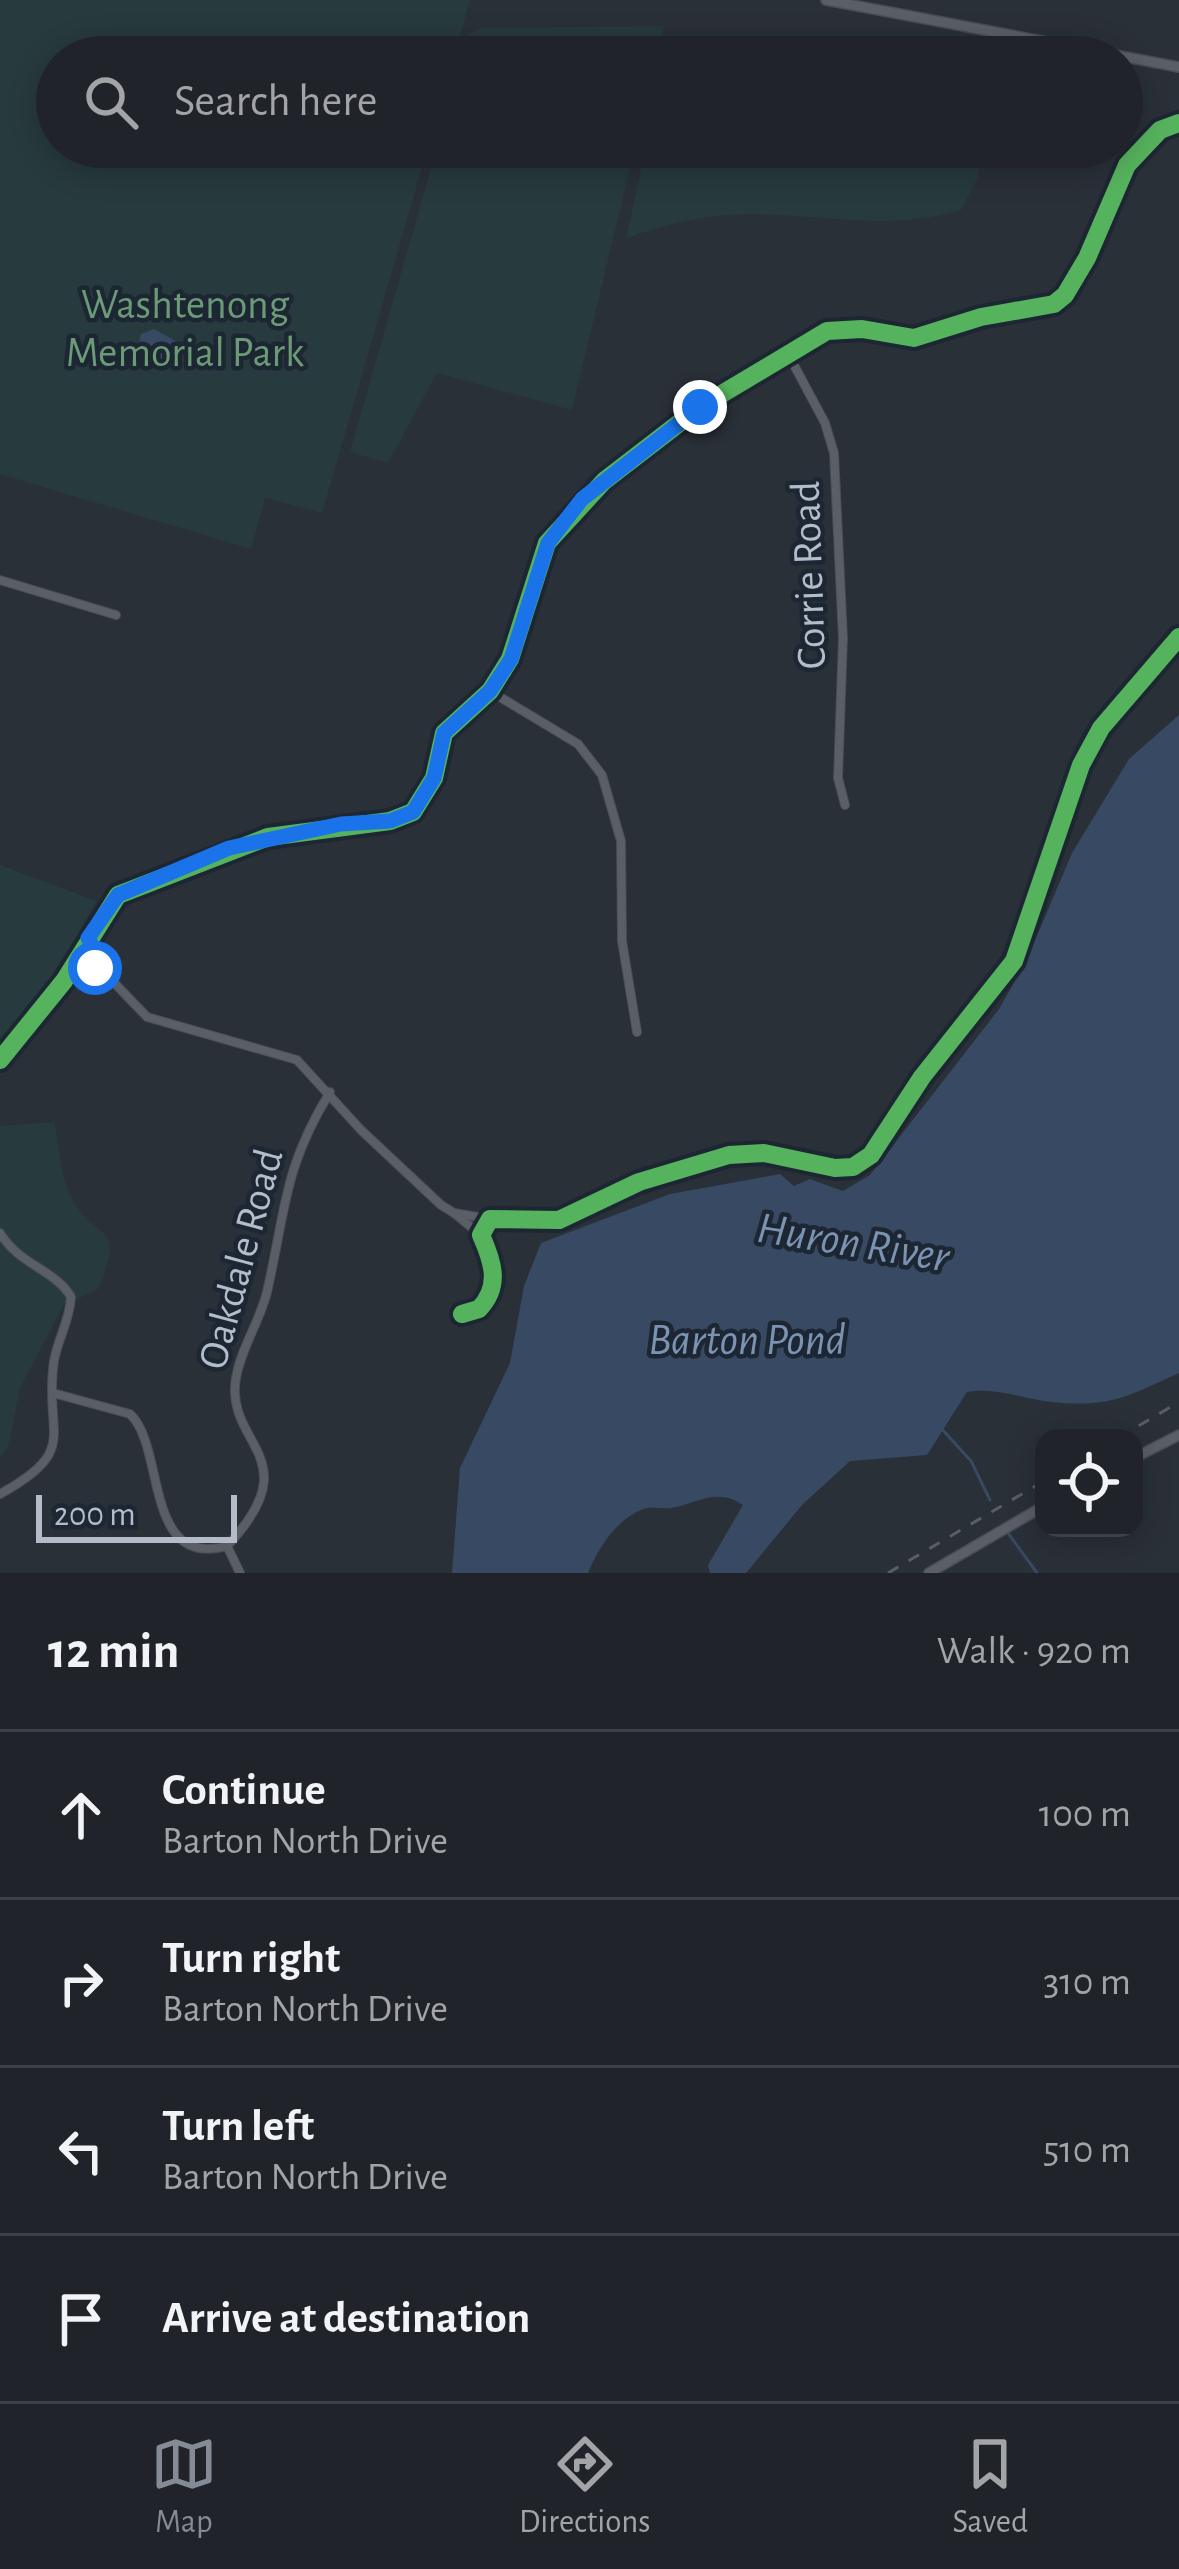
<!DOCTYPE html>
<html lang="en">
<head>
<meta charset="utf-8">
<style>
	body { margin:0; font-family:"Alegreya Sans",sans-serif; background:#2d3036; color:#f1f3f6 }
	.controls { position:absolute; right:36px; bottom:36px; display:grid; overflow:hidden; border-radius:24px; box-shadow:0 6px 30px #0003 }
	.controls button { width:108px; height:108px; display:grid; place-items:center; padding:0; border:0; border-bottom:3px solid #3d4147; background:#20242a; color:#f1f3f6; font:60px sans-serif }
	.scale { position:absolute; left:36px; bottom:30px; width:201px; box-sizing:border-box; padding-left:12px; border:6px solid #b4bcc9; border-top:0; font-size:33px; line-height:42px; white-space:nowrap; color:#b4bcc9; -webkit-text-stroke:9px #1d2633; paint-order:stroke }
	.stop { position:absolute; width:36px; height:36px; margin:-27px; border:9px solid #1a73e8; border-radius:50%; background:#fff }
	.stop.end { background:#1a73e8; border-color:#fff; box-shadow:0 3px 12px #0008 }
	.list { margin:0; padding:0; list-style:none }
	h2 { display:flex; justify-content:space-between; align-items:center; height:156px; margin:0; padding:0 48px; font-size:51px }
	h2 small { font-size:39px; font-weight:400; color:#a2a4a8 }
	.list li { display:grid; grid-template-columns:78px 1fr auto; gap:36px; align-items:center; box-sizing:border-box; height:168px; padding:0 48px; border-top:3px solid #3d4147 }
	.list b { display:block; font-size:45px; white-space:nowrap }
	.list p { margin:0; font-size:39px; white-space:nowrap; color:#a2a4a8 }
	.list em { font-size:39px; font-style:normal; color:#a2a4a8 }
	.icon { flex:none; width:66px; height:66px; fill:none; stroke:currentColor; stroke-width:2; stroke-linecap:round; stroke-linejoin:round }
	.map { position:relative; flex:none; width:1179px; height:1573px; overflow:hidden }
	.search { position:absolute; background:#20242a; box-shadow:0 6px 30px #0003; left:36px; right:36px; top:36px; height:132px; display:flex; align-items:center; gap:30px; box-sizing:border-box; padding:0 42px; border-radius:66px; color:#a2a4a8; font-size:45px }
	.sheet { height:828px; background:#20242a }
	nav { display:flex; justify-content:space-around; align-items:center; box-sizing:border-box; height:168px; border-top:3px solid #3d4147; background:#20242a; font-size:33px; color:#a2a4a8 }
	nav a { display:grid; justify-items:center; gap:6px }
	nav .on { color:#848b96 }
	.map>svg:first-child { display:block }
</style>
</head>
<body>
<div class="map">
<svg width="1179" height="1573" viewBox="0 0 1179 1573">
	<rect width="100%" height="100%" fill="#2a3038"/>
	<g fill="#273a3e">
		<path d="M0 0H470L454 57H57V147H428L322 513 265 498 251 549 0 474Z"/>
		<path d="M664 26 656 57H462L469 34 482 28Z"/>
		<path d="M670 36 830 57H665Z"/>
		<path d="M437 147H635L572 410 437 373 388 463 350 452Z"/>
		<path d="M646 147H983L977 179 961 210C891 232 818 214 746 214 704 214 665 225 626 238Z"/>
		<path d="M0 865 96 901 58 971 0 1046Z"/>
		<path d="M54 1122C59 1145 61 1179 72 1199 97 1244 127 1220 98 1289L63 1306 20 1388 8 1447 0 1457V1126Z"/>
	</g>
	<g fill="#384963">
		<path d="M154 329 181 344 173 366 136 354 141 334Z"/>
		<path d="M1179 715V1373C1128 1396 1111 1408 1052 1402 1022 1399 998 1387 967 1392L927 1455 850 1461 802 1505 746 1573H710L708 1565 743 1505C717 1487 698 1503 671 1508 662 1509 652 1506 643 1509 616 1520 598 1548 588 1573H452L460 1468 510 1363 524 1286 541 1243 670 1194 780 1174 794 1186 810 1179 843 1191 870 1175 999 1009 1025 964 1072 853 1129 759Z"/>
	</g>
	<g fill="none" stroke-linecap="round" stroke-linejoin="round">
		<g stroke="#384963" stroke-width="3">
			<path d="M941 1428 971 1461 990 1500"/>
			<path d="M1008 1533 1037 1573"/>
		</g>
		<g stroke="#484c53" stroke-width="10">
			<g id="minor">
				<path d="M787 352 825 423 834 453 843 638 838 778 845 805"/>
				<path d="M0 580 116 615"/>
				<path d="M490 691 578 744 602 775 621 841 622 941 637 1032"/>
				<path d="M88 938 105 970"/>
				<path d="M70 973 101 969 147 1017 297 1060 361 1130 441 1205 454 1213 490 1219"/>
				<path d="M0 1060 64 981 118 895 268 837 390 821 413 812 434 778 444 733 490 691 510 659 547 543 604 481 700 407 827 331 862 329 914 338 981 317 1054 304 1065 295 1087 258 1127 165 1160 130 1179 123"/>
				<path d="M454 1213 481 1235"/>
				<path d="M0 1233C19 1265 56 1270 71 1297 70 1320 58 1338 54 1361 43 1435 82 1449 0 1494"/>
				<path d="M462 1314 479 1309C501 1286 493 1262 481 1235L490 1219 559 1220 639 1182 729 1155 764 1153 835 1168 853 1167 871 1155 922 1077 1014 961 1081 765 1101 728 1179 637"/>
				<path d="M53 1393 130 1414C166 1447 143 1569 227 1546"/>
				<path d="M240 1573 227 1546C311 1457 224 1445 236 1378 241 1348 260 1321 267 1292 286 1209 283 1169 330 1092"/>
			</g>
		</g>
		<g stroke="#484c53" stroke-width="12">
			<g id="tertiary">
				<path d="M826 0 1179 67"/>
				<path d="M1134 1458 1179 1435"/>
				<path d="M929 1573 1044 1506"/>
			</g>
		</g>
		<use href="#minor" stroke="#5a5e66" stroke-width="8"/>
		<use href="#tertiary" stroke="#5a5e66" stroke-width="9"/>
		<g stroke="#595d64" stroke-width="3" stroke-dasharray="12 12" stroke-linecap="butt">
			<path d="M1118 1438 1179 1402"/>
			<path d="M888 1573 1044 1481"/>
		</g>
		<g stroke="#1d2633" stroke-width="26">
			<g id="cycleway">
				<path d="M0 1060 64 981 118 895 268 837 390 821 413 812 434 778 444 733 490 691 510 659 547 543 604 481 700 407 827 331 862 329 914 338 981 317 1054 304 1065 295 1087 258 1127 165 1160 130 1179 123"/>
				<path d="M462 1314 479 1309C501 1286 493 1262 481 1235L490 1219 559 1220 639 1182 729 1155 764 1153 835 1168 853 1167 871 1155 922 1077 1014 961 1081 765 1101 728 1179 637"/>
			</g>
		</g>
		<use href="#cycleway" stroke="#56b35d" stroke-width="18"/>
	</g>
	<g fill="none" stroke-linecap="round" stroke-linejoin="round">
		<path stroke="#1a73e8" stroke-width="15" d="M95 968 106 971 88 938 118 895 229 848 341 824 390 821 413 812 434 778 444 733 490 691 511 659 548 543 582 499 700 407"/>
	</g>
	<g text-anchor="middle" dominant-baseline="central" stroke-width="9" stroke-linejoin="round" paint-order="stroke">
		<g font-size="42" fill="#6b9a76" stroke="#1d2633">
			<text x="185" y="305">Washtenong<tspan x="185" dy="48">Memorial Park</tspan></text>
		</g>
		<g font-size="42" fill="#b4bcc9" stroke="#1d2633">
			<text transform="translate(809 575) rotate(-92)">Corrie Road</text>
			<text transform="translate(241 1259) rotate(-75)">Oakdale Road</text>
		</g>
		<g font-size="45" font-style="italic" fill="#7c92b1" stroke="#1d2633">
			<text transform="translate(853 1243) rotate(9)">Huron River</text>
			<text x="747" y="1340">Barton Pond</text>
		</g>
	</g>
</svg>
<div class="controls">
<button><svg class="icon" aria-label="locate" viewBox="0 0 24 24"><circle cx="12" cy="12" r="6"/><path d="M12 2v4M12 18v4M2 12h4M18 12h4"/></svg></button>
</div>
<div class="scale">200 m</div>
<div class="stop" style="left:95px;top:968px"></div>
<div class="stop end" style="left:700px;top:407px"></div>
<div class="search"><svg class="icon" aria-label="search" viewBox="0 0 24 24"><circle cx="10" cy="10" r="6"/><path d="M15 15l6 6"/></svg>Search here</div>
</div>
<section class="sheet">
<h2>12 min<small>Walk · 920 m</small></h2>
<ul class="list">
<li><svg class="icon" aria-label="ahead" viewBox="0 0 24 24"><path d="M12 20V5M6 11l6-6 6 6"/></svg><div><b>Continue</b><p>Barton North Drive</p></div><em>100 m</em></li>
<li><svg class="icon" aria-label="right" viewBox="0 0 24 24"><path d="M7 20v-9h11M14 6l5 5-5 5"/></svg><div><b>Turn right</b><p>Barton North Drive</p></div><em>310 m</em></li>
<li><svg class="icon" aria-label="left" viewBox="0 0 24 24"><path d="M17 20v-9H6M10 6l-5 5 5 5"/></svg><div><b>Turn left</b><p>Barton North Drive</p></div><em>510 m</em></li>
<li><svg class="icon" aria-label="arrive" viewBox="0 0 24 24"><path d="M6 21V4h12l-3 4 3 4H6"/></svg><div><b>Arrive at destination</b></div></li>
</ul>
</section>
<nav>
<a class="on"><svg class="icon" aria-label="map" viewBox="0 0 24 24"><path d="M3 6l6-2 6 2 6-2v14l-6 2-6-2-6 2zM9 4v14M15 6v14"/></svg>Map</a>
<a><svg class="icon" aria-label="directions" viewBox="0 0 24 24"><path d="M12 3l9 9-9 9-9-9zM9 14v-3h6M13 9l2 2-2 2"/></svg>Directions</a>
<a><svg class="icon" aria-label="saved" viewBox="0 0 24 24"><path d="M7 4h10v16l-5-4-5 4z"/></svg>Saved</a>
</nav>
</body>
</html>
